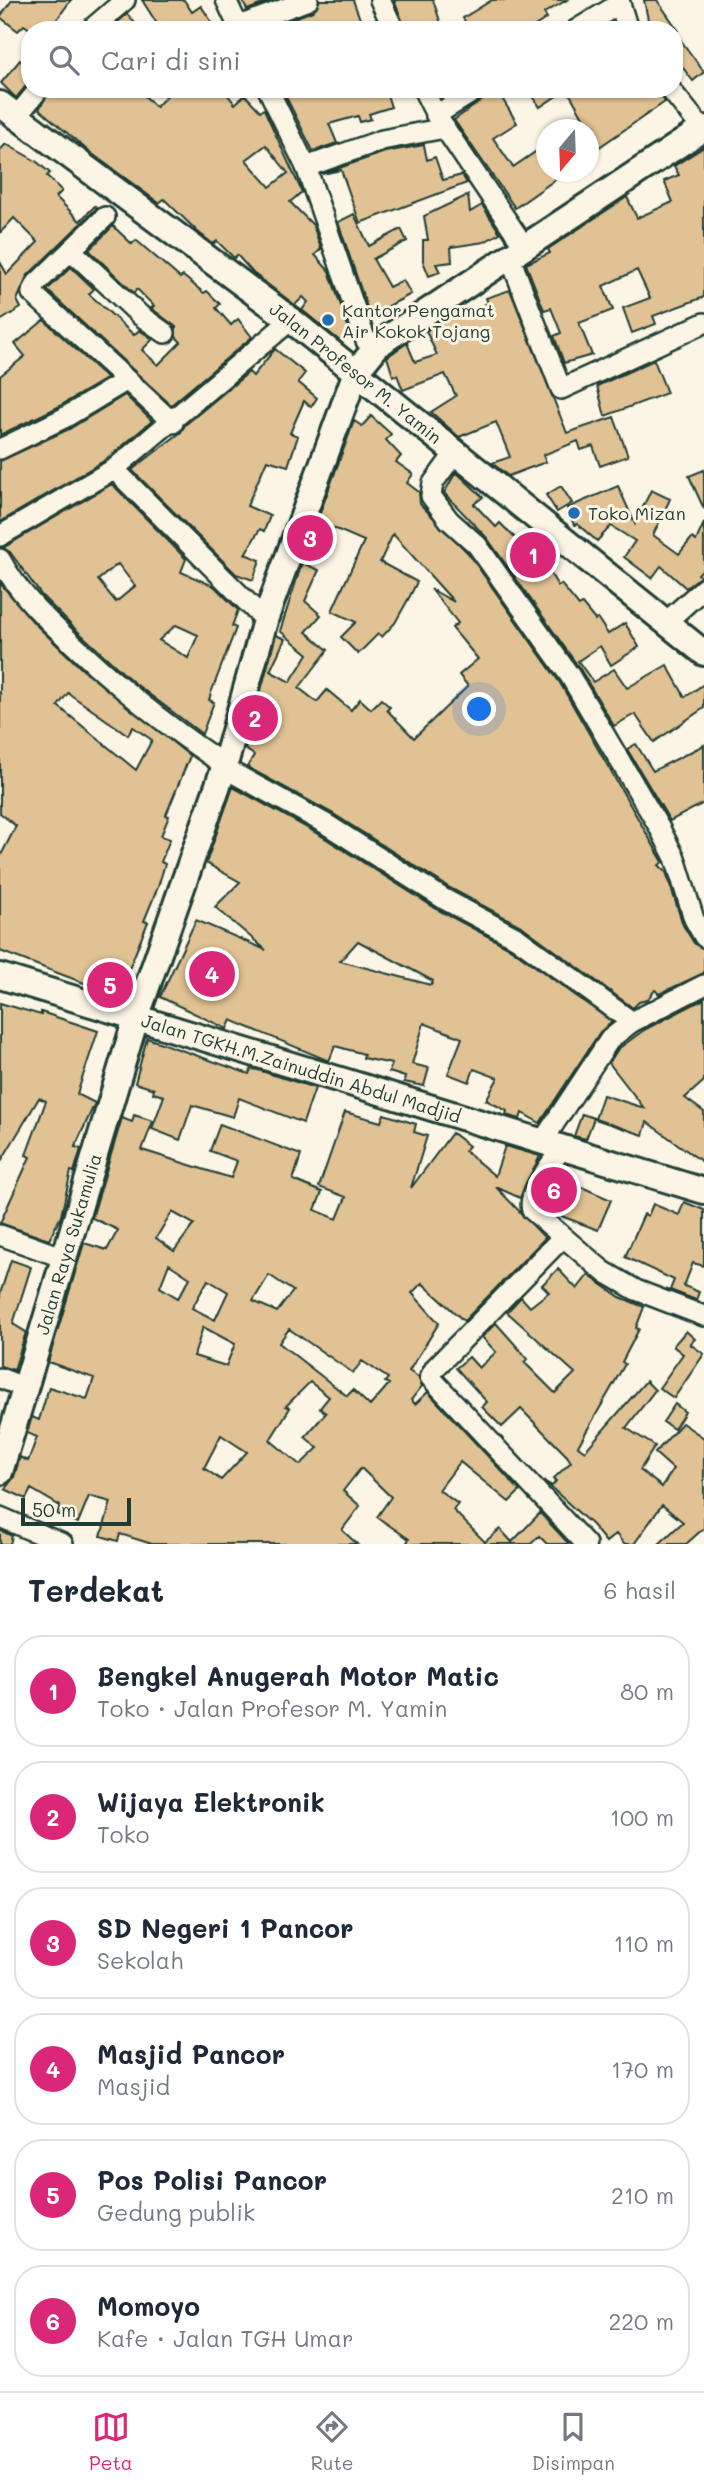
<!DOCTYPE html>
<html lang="id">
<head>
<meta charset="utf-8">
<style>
	body { margin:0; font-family:Mali,sans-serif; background:#f6f6f7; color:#1f2937 }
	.compass { position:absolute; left:536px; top:119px; width:63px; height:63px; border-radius:50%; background:#fff; box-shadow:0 2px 5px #0004; rotate:199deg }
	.scale { position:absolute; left:21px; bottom:18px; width:110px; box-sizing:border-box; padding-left:7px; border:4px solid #1f3d34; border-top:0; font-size:19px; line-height:24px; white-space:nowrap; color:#1f3d34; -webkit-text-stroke:5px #fcf5e5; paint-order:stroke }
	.you { position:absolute; left:480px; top:710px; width:24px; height:24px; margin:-18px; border:5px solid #fff; border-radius:50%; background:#1a73e8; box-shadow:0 0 0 10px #1a73e833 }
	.badge { display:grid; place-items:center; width:46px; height:46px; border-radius:50%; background:#db2777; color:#fff; font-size:23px; font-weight:700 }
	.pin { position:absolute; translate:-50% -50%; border:4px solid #fff; box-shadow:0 2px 7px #0006 }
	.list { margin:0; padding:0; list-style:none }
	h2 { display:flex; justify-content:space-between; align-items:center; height:91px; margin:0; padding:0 28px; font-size:30px }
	h2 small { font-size:23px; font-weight:400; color:#747a83 }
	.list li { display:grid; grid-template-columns:46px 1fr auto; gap:21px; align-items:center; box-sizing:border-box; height:112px; margin:0 14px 14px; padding:0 14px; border:2px solid #e0e1e3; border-radius:28px }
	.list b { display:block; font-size:26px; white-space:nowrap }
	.list p { margin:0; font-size:23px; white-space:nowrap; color:#747a83 }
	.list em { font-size:23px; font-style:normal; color:#747a83 }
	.icon { flex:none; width:38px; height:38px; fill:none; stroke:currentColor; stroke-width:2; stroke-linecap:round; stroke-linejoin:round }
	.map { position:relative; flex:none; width:704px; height:1544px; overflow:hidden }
	.search { position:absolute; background:#fff; box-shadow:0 2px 5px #0004; left:21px; right:21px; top:21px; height:77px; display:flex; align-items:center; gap:18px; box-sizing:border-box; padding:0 24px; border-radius:28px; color:#747a83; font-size:26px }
	.sheet { height:847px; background:#fff }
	nav { display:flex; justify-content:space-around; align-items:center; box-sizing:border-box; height:98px; border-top:2px solid #e0e1e3; background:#fff; font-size:19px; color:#747a83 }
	nav a { display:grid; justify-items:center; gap:4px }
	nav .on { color:#db2777 }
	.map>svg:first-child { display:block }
</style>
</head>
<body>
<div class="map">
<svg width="704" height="1544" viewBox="0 0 704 1544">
	<rect width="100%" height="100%" fill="#fcf5e5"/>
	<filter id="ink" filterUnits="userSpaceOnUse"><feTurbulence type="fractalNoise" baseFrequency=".0143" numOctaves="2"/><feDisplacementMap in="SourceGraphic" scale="14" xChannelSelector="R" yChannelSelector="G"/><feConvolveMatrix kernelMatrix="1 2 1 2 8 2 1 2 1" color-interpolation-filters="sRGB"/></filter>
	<g filter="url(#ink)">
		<g fill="#e1c294" stroke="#1f3d34" stroke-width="2" fill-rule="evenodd">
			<path d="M12 0H71L49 30H31L24 25 18 31 0 17Z"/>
			<path d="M142 0H184L192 12 201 6 217 30H161Z"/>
			<path d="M242 0H273L247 10Z"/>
			<path d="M320 0H353L364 30H293L289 20 313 11Z"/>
			<path d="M394 0H433L443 30H406Z"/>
			<path d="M492 0H567L544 13 547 18 529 30H470L463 18Z"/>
			<path d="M644 0H657L678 30H650Z"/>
			<path d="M127 14 141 30H109Z"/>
			<path d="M674 31 704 72 693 81 674 56Z"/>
			<path d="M30 59V81L16 98 1 83 20 60 24 64Z"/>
			<path d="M51 89H138L156 107 173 89H223L235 104 245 95 260 111 264 109 302 192 290 202 313 225 321 249 315 255 329 271 351 335 341 342 302 310 308 302 303 297 295 305 253 273 237 255 234 258 217 241 213 244 198 232 164 199 159 203 87 150 39 109ZM266 145 288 173 270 187 246 160Z"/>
			<path d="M282 89H385L391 107 369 114 371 119 360 122 358 116 329 124 337 143 313 151Z"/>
			<path d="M528 89H658L665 102 589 154V130H568L584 119 567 89 540 107Z"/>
			<path d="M497 90 517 123 493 138 513 167 547 144V172H566L515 208 454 120Z"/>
			<path d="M6 144 36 161 50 173 47 176 62 191 56 197 80 221 95 206 97 208 28 275 17 300 21 308 0 321V262L7 274 38 242 14 218 0 233V150Z"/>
			<path d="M424 145 427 160 435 157 443 180 462 175 467 183 360 223 341 170 322 174 385 152Z"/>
			<path d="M704 147V297L653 316 656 324 632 333 623 308 650 298 637 270 603 286 613 310 579 323 592 355 564 363 554 336 561 333 551 308 544 310 526 264 550 253 548 249 627 197 637 218 673 202 664 181 679 175 674 166Z"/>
			<path d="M468 195 470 212 482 205 500 233 484 242 451 247 452 262 436 264 440 272 429 276 423 261V240H428L424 216Z"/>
			<path d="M354 214 369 246 401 229 407 241 373 259 389 287 403 280 411 294 370 316 338 222Z"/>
			<path d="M113 226 132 244 136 240 180 278 183 276 204 293 207 291 220 304 216 308 231 325 238 319 252 337 171 405 47 290 71 267 94 289 89 294 134 335 139 330 153 339 142 350 158 365 181 342 176 337V327L151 308 154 306 137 289 134 293 89 250Z"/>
			<path d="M510 290 567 433 614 417 628 456 600 466 593 446 581 450 578 441 543 455 546 462 508 476 492 463 510 457 496 422 459 437 431 412 456 396 445 374 403 390 397 375 393 376 387 357 407 343 415 362 437 355 426 331 458 309 461 316 488 303 486 298Z"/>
			<path d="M44 320 107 378 58 407 0 435V376L25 356 15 344Z"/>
			<path d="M275 349 305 373 298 382 317 398 311 407 304 401 290 433 298 436 288 466 267 460 247 506 270 516 264 531 260 529 245 554 260 560 253 580 236 574 132 470 181 432 185 425 249 372 253 376Z"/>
			<path d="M654 360 667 393 605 416 597 386Z"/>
			<path d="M125 395 152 421 107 459 0 522V461L69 429Z"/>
			<path d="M371 416 391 434 386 440 401 456 396 462 413 474 407 483 419 492 420 504 468 553 560 683 663 862 659 865 666 872 683 925 694 943 704 949V973L659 994 655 990 647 1000 639 1002 633 1008 523 927 450 888 332 813 247 767 254 755 245 749 276 635 285 639 270 671 290 682 308 654 280 631 302 563 319 570 305 601 321 615 306 632 328 650 299 688 317 702 327 690 351 710 360 699 371 709 381 699 390 707 387 710 414 738 468 686 459 675 478 659 452 628 458 623 431 589 454 602 393 534 380 562 417 582 410 596 395 623 382 637 378 634 358 654 341 637 356 622 332 611 364 541 317 521 354 421 362 426Z"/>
			<path d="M704 470V509L689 476Z"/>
			<path d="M456 472 483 497 474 504 496 527 500 523 523 546 533 545 558 586 561 584 579 606 582 604 595 620 598 619 608 634 625 623 639 647 611 665 600 646 578 661 593 682 614 669 627 688 667 665 685 697 704 684V708L654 742 635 714 614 726 580 669 487 538 444 493Z"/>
			<path d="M112 484 186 559 181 572 214 586 238 610 232 626 236 628 211 693 209 700 214 702 202 734 133 682 72 626 42 596 10 552 3 548ZM118 564 135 586 116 602 98 580ZM176 625 198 635 188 658 159 640Z"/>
			<path d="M561 486 572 503 557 512 546 495Z"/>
			<path d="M618 486 635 524 651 490 670 499 653 535 679 554 692 538 696 541 704 523V568L698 574 701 576 686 588 661 566 652 578 624 557 635 541 611 526 597 541 577 524 574 525 567 508Z"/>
			<path d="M0 583 34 623 83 670 190 756 166 815 169 816 161 836 170 839 161 862 165 864 158 887 144 921 148 922 118 996 0 951V857L16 826 0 813ZM68 693 128 735 133 727 152 740 136 770 58 706Z"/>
			<path d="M636 744 653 771 704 745V803L670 821 627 749Z"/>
			<path d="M233 787 320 835 438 910 510 948 612 1022 600 1032 540 1123 522 1113 520 1119 506 1115 507 1111 486 1100 498 1078 474 1069 469 1082 448 1074 462 1038 424 1023 412 1064 429 1068 424 1086 404 1082 405 1077 389 1072 392 1064 363 1058 364 1054 335 1046 329 1061 231 1020 227 1029 160 997 196 920 266 950 215 907 240 882 206 863ZM358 941 433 981 431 985 340 961Z"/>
			<path d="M704 999V1081L685 1098 704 1112V1163L647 1122 643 1135 595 1119 603 1095 644 1108 609 1063 618 1049 644 1030Z"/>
			<path d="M0 1003 41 1015V1012L98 1031 77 1094 95 1103 75 1147 81 1149 74 1172 71 1171 61 1216 49 1240 0 1223 30 1157 26 1155 46 1101 39 1098 0 1163Z"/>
			<path d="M147 1038 249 1074 251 1069 258 1070 315 1088 303 1123 239 1098 233 1117 192 1105 180 1140 152 1129 164 1096 153 1093 154 1089 135 1083Z"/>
			<path d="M345 1112 381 1122 384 1114 416 1124 414 1132 427 1136 411 1188 452 1133 469 1146 465 1151 495 1176 505 1146 540 1156 520 1198 496 1187 545 1238 464 1321 422 1283 412 1293 439 1323 409 1371 418 1377 422 1386 411 1400 415 1404 428 1392 520 1491 509 1502 460 1462 439 1490 458 1504 453 1510 485 1542 500 1529 512 1542 540 1513 569 1544H547L539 1536 531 1544H406L409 1539 377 1517 391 1497 361 1468 343 1491 360 1506 342 1530 357 1544H152L120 1534 118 1541 101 1536 111 1502 89 1496 78 1523 57 1514 60 1506 31 1489 26 1499 5 1489 14 1477 20 1457 28 1461 37 1437 27 1433 32 1417 39 1420 49 1387 87 1399 94 1378 48 1362 84 1243 107 1250 118 1230 92 1218 122 1118 132 1122 134 1115 153 1121 142 1150 231 1178 237 1161 210 1151 220 1124 301 1155 293 1180 322 1192 315 1210 337 1219 346 1197 319 1187ZM172 1212 194 1224 174 1251 156 1238ZM169 1264 190 1278 178 1298 160 1287ZM269 1275 293 1291 277 1312 253 1301ZM208 1280 228 1292 215 1320 192 1308ZM203 1327 235 1344 226 1366 194 1356ZM289 1329 353 1373 362 1361 388 1378 385 1382 389 1384 370 1406 353 1390 347 1396 279 1343ZM310 1382 329 1397 320 1408 326 1413 305 1437 318 1448 300 1465 270 1440 290 1408 286 1406ZM221 1435 247 1452 221 1480 204 1468Z"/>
			<path d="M582 1114 594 1118 586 1139 574 1136Z"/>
			<path d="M557 1176 611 1200 598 1230 556 1214 544 1204Z"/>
			<path d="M684 1202 704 1210V1266L693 1263 684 1286 699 1292 696 1300 670 1290 674 1280 625 1257 644 1214 648 1216 653 1204 679 1215Z"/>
			<path d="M11 1260 31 1267 13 1324 26 1332 14 1370 0 1366V1294Z"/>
			<path d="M558 1269 577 1289 588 1275 620 1297 644 1307 636 1328 639 1329 622 1362 625 1364 578 1446 585 1451 646 1381 655 1390 626 1428 655 1446 640 1470 662 1487 673 1469 655 1453 682 1423 704 1438V1528L686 1544H659L683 1522 662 1505 634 1544H624L616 1534 606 1542 592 1525 544 1481 552 1486 556 1481 553 1479 571 1462 567 1456 521 1409 502 1427 482 1407 487 1402 456 1368 469 1357 479 1368 496 1352 482 1337 496 1323 528 1359 524 1362 555 1393 575 1373 507 1312 521 1297 530 1307 549 1292 542 1285Z"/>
			<path d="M686 1331 695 1339 690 1344 704 1354 674 1398 659 1388 683 1354 673 1346Z"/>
			<path d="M675 1404 685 1412 674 1429 663 1422Z"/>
			<path d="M0 1530 12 1536 10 1544H0Z"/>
		</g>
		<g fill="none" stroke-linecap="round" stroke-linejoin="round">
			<g stroke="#1f3d34" stroke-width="24">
				<g id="minor">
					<path d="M226 0 240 30"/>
					<path d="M380 0 394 30"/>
					<path d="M619 0 628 30"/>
					<path d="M239 26 308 0"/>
					<path d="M90 30 125 0"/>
					<path d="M576 30 619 4"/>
					<path d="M268 89 306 167 366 341"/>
					<path d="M423 89 436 115 518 237"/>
					<path d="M670 89 695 120"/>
					<path d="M436 115 478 89"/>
					<path d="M17 116 39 89"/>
					<path d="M306 167 382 140 445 128"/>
					<path d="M105 217 37 283 32 293 127 380"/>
					<path d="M71 250 141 316 165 333"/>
					<path d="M509 255 561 389 704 323"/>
					<path d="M0 449 64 418 127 380 173 423"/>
					<path d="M455 453 433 483 431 496 449 520 477 545 570 676 659 827 675 858 694 919 704 937"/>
					<path d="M114 469 258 613"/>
					<path d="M0 536 114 469 291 320"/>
					<path d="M0 559C18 593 45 618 74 645 119 688 166 725 217 760"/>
					<path d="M665 623 704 588"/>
					<path d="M224 768 326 824 444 899 517 938 632 1022"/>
					<path d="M542 1142 610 1039 632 1022 704 985"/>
					<path d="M562 1148C552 1163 526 1193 532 1210L603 1271 636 1290 704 1316"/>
					<path d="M0 1235 64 1258"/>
					<path d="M562 1238 435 1368 430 1377 586 1544"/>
					<path d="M0 1378 26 1388"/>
					<path d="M0 1517 63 1544"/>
				</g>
			</g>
			<g stroke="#1f3d34" stroke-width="30">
				<g id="major">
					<path id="s1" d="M0 104 291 320 704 653"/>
					<path id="s2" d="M0 976 704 1191"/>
					<path id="s3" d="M0 1472 136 1018 224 768 266 617 356 372 377 346 389 337 704 128"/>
				</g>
			</g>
			<use href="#minor" stroke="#fcf5e5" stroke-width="19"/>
			<use href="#major" stroke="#fcf5e5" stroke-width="24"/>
		</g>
	</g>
	<g fill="#1f6fb2" stroke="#fcf5e5" stroke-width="2.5">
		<circle cx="328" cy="320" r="7"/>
		<circle cx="574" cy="513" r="7"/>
	</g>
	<g text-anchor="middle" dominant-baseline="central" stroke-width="6" stroke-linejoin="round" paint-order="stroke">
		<g font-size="18" fill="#1f3d34" stroke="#fcf5e5" text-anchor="start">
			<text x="342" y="310">Kantor Pengamat<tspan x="342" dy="21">Air Kokok Tojang</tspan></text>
			<text x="588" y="513">Toko Mizan</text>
		</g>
		<g font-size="18" fill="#1f3d34" stroke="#fcf5e5">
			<text stroke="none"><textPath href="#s1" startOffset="446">Jalan Profesor M. Yamin</textPath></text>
			<text stroke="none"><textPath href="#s2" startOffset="315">Jalan TGKH.M.Zainuddin Abdul Madjid</textPath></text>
			<text stroke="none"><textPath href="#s3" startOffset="238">Jalan Raya Sukamulia</textPath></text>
		</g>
	</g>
</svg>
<svg class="compass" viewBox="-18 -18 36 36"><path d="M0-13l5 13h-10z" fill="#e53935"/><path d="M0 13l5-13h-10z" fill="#747a83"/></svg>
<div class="scale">50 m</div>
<div class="you"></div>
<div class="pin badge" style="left:533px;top:555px">1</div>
<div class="pin badge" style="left:255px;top:718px">2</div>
<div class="pin badge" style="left:310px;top:538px">3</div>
<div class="pin badge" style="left:212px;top:974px">4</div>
<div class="pin badge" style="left:110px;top:985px">5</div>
<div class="pin badge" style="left:554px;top:1190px">6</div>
<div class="search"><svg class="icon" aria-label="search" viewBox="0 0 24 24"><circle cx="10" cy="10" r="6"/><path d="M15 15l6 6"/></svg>Cari di sini</div>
</div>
<section class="sheet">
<h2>Terdekat<small>6 hasil</small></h2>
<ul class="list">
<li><span class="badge">1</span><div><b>Bengkel Anugerah Motor Matic</b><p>Toko · Jalan Profesor M. Yamin</p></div><em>80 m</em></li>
<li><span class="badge">2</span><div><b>Wijaya Elektronik</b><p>Toko</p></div><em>100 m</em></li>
<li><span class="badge">3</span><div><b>SD Negeri 1 Pancor</b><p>Sekolah</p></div><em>110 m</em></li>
<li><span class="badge">4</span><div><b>Masjid Pancor</b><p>Masjid</p></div><em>170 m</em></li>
<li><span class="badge">5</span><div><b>Pos Polisi Pancor</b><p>Gedung publik</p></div><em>210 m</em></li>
<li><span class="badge">6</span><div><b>Momoyo</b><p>Kafe · Jalan TGH Umar</p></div><em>220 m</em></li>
</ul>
</section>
<nav>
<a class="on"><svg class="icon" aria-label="map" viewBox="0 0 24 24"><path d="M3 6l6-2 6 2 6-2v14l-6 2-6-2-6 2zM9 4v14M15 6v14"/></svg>Peta</a>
<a><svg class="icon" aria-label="directions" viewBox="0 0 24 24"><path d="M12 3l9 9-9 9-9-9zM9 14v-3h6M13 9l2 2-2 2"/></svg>Rute</a>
<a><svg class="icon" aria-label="saved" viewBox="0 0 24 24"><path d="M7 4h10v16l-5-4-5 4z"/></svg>Disimpan</a>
</nav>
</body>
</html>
